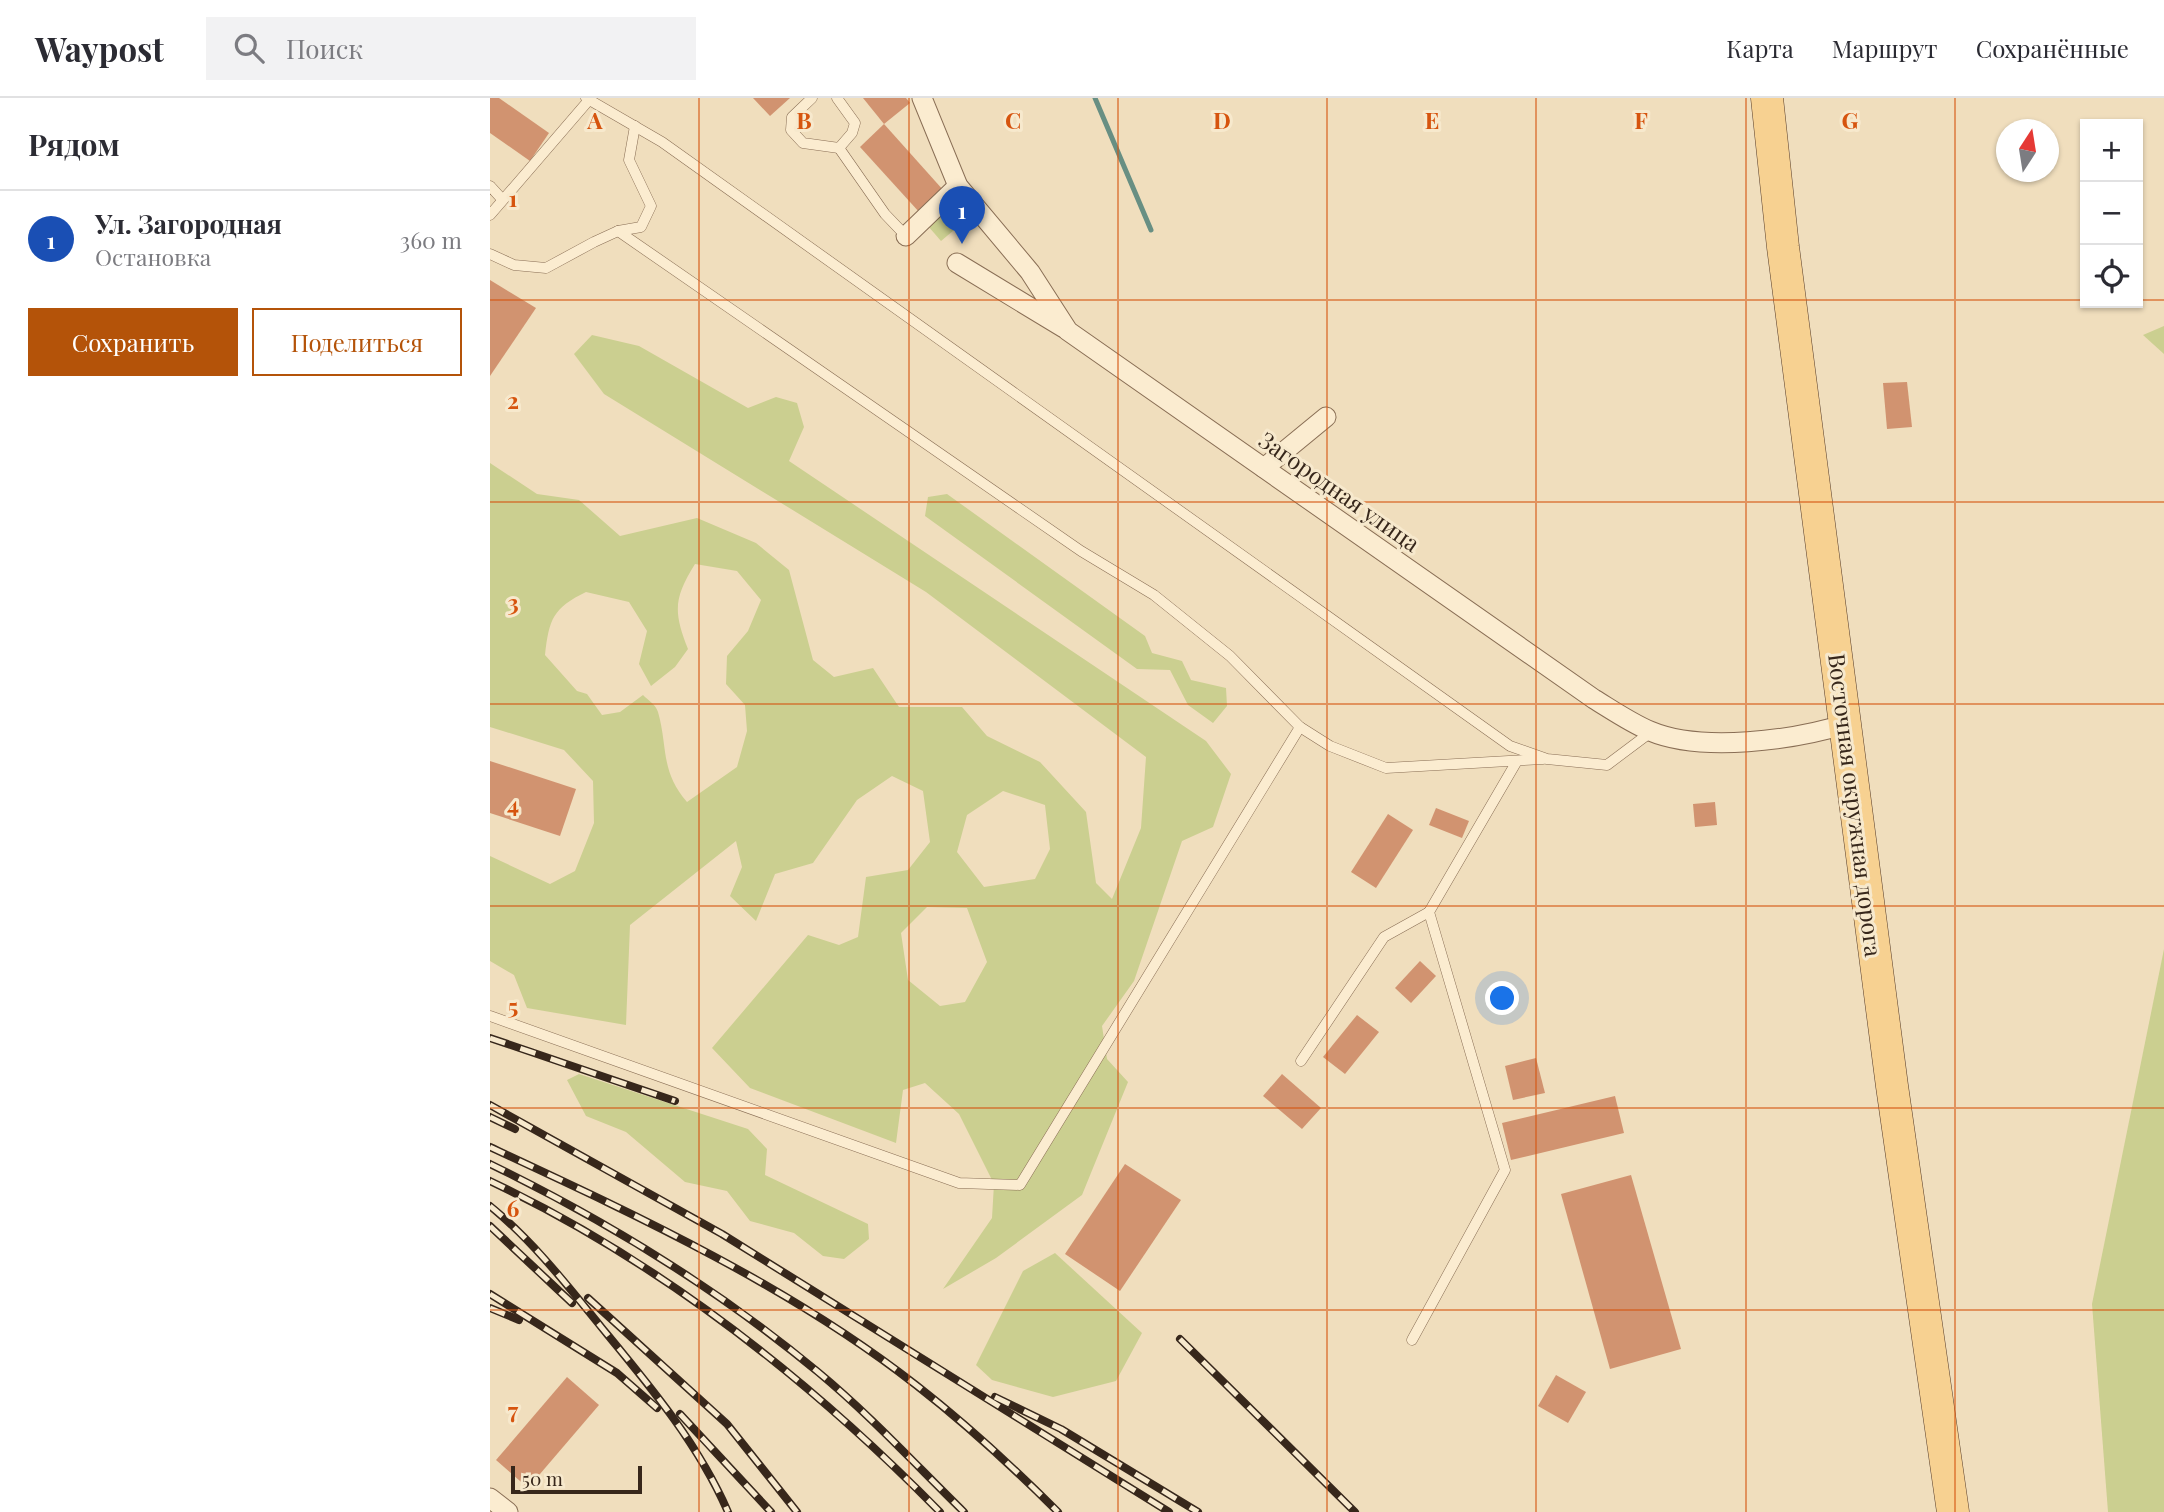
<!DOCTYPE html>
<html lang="ru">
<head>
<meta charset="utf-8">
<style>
	body { margin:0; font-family:"Playfair Display",serif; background:#f2f2f3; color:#2b2b33 }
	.controls { position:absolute; right:21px; top:21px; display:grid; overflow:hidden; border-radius:0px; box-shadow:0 2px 5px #0004 }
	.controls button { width:63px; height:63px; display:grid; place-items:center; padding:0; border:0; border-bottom:2px solid #e1e1e2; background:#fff; color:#2b2b33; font:35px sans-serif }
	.compass { position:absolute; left:1506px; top:21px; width:63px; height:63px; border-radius:50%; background:#fff; box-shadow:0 2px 5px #0004; rotate:12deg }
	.scale { position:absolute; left:21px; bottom:18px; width:131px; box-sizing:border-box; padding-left:7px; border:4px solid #37271b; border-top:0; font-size:19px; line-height:24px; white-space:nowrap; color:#37271b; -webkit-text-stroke:5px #f7e9cd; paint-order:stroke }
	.you { position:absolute; left:1013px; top:901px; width:24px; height:24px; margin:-18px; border:5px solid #fff; border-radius:50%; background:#1a73e8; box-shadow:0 0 0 10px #1a73e833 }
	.badge { display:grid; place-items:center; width:46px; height:46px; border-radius:50%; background:#b45309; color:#fff; font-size:23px; font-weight:700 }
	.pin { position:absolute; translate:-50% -58px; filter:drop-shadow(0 2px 4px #0008) }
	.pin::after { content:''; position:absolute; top:37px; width:24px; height:21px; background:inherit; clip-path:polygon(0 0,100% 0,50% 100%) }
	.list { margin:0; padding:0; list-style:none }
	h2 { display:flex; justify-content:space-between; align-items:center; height:91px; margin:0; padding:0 28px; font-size:30px }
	h2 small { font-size:23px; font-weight:400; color:#7c7c81 }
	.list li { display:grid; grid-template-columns:46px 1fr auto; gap:21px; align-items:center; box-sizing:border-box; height:98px; padding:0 28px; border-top:2px solid #e1e1e2 }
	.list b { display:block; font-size:26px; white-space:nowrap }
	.list p { margin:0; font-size:23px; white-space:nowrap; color:#7c7c81 }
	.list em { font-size:23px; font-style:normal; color:#7c7c81 }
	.actions { display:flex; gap:14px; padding:21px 28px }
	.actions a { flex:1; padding:16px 0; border:2px solid #b45309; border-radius:0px; text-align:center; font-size:24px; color:#b45309 }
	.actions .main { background:#b45309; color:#fff }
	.icon { flex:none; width:38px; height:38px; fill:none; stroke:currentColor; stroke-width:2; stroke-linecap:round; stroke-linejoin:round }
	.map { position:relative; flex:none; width:1674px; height:1414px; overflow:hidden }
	header { display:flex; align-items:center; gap:42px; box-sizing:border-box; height:98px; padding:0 35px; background:#fff; border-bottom:2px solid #e1e1e2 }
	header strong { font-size:33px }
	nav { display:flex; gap:38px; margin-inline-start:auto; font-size:24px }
	.search { width:490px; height:63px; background:#f2f2f3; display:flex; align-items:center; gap:18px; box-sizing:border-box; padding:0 24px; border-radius:0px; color:#7c7c81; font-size:26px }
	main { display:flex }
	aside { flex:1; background:#fff }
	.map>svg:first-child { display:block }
</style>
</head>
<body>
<header>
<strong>Waypost</strong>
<div class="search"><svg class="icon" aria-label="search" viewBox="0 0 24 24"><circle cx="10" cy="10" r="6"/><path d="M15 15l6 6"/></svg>Поиск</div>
<nav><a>Карта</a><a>Маршрут</a><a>Сохранённые</a></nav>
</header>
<main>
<aside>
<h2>Рядом<small></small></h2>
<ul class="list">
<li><span class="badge" style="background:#1a4fb4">1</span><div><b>Ул. Загородная</b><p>Остановка</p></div><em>360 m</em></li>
</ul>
<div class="actions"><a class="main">Сохранить</a><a>Поделиться</a></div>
</aside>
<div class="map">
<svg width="1674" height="1414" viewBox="0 0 1674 1414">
	<rect width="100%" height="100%" fill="#f0debd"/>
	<g fill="#cbcf90" fill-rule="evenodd">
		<path d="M458 109 471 110 476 122 451 143 438 128Z"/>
		<path d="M1674 228V256L1653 237Z"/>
		<path d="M102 237 149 248 258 310 286 299 307 305 314 329 299 363 716 643 741 676 723 729 692 743 644 883 612 928 617 961 638 984 592 1097 506 1160 453 1191 502 1120 504 1086 469 1016 435 985 413 992 406 1045 260 990 222 950 318 837 349 847 368 839 376 779 418 772 440 744 433 693 402 678 367 702 323 765 285 776 266 823 240 798 252 769 246 743 140 827 136 927 37 910 24 877 0 863V758L60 786 85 773 104 725 103 683 74 652 0 629V365L47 396 89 402 130 438 207 420 266 445 299 472 323 562 344 579 383 570 409 609H472L497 638 550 664 596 714 606 785 622 801 651 730 656 659 436 494 114 296 84 256ZM205 466 247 473 271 502 258 533 237 558 236 586 255 607 257 633 247 669 197 704C170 673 178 649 168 614 166 607 158 602 153 597L130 614 112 617 97 596 87 593 55 557C59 521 63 510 96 494L139 504 157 533 149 566 161 588 185 569 198 551C183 513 184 500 205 466ZM513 693 555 707 560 751 545 781 494 789 467 754 477 717ZM437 809 477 810 497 864 475 904 450 908 418 882 411 835Z"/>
		<path d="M457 396 655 538 662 555 692 563 701 582 736 590 737 608 723 625 698 607 680 572 647 571 435 418 438 399Z"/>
		<path d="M1674 851V1414H1618L1602 1206Z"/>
		<path d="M89 976 258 1031 277 1051 275 1077 378 1126 379 1141 354 1161 333 1158 304 1135 260 1123 237 1093 195 1084 136 1034 96 1018 77 982Z"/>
		<path d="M565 1155 652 1235 626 1283 563 1299 502 1282 486 1267 533 1173Z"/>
	</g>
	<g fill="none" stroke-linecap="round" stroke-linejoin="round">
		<path stroke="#688f83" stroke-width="5" d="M605 0 661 132"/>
	</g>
	<g fill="#d19370">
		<path d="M0 0H9L59 35 40 63 0 35Z"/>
		<path d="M263 0H300L280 18Z"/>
		<path d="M373 0H416L420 5 394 26Z"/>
		<path d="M394 26 454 93 430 115 370 49Z"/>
		<path d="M0 182 46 210 0 278Z"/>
		<path d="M1417 284 1422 329 1397 331 1393 285Z"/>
		<path d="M0 663 86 691 70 738 0 715Z"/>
		<path d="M1225 704 1227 727 1205 729 1203 706Z"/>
		<path d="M946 710 979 723 972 740 939 727Z"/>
		<path d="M898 716 923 732 886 790 861 774Z"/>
		<path d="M930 863 946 878 921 905 905 890Z"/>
		<path d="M867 917 889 934 855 976 833 959Z"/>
		<path d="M1046 960 1055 995 1023 1002 1015 968Z"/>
		<path d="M792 976 831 1010 812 1031 773 998Z"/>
		<path d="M1125 998 1134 1035 1021 1062 1012 1025Z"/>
		<path d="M635 1066 691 1102 630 1193 575 1156Z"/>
		<path d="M1141 1077 1191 1251 1120 1271 1071 1096Z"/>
		<path d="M1066 1277 1096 1294 1078 1325 1048 1308Z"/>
		<path d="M77 1279 109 1307 38 1390 6 1362Z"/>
	</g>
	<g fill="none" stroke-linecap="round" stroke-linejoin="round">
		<g stroke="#896e55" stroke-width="11">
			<g id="lane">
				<path d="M96 0 172 44 1020 648 1057 661 1117 667 1161 634"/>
				<path d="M322 0 302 19 301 32 313 45 349 50"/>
				<path d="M347 0 365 25 362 35 349 50"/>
				<path d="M349 50 395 116 416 138"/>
				<path d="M0 88 11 100"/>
				<path d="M0 117 99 2"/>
				<path d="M128 133 591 453 664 497 740 558 810 629 840 648 896 670 1053 661"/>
				<path d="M0 156 24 167 56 170 104 144 128 133 151 129 161 108 139 62 145 28"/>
				<path d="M0 918 469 1085 530 1087 810 629"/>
				<path d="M811 963 894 839 939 814"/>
				<path d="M922 1242 1015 1072 939 814 1027 663"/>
			</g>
		</g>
		<g stroke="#896e55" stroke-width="21">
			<g id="street">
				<path d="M432 0 468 88 540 174 578 233 1104 601C1122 612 1141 625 1160 633 1212 655 1304 642 1356 626"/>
				<path d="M416 138 468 88"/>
				<path d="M467 165 574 230"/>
				<path d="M774 370 836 319"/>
				<path d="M0 1400 18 1414"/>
			</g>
		</g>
		<g stroke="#563c2a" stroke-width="33">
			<path id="primary" d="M1277 0 1293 149 1402 988 1463 1414"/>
		</g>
		<use href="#lane" stroke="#fbecd0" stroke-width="10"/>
		<use href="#street" stroke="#fbecd0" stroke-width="19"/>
		<use href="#primary" stroke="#f7d191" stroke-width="32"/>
		<g stroke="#37271b" stroke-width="8">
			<g id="rail">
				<path d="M0 940 185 1003"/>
				<path d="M0 1007 232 1136 679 1414"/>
				<path d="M0 1019 25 1031"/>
				<path d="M0 1049C146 1117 298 1187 426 1287 476 1326 523 1369 568 1414"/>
				<path d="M0 1066C117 1123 228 1191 328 1274 380 1317 426 1367 474 1414"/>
				<path d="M0 1083C169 1163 319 1281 450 1414"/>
				<path d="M0 1108C43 1143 77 1187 112 1230 159 1287 208 1345 238 1414"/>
				<path d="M0 1128 82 1205"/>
				<path d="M0 1196 127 1275 167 1310"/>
				<path d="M98 1200 237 1326 307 1414"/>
				<path d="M0 1210 29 1222"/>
				<path d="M690 1241 865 1414"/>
				<path d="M505 1299 571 1331 708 1414"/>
				<path d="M190 1316 281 1414"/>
			</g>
		</g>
		<use href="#rail" stroke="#f7e9cd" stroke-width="5" stroke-dasharray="16" stroke-linecap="butt"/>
	</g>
	<path fill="none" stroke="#d6540e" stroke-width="2" stroke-opacity="0.55" d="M209 0V1414M419 0V1414M628 0V1414M837 0V1414M1046 0V1414M1256 0V1414M1465 0V1414M0 202H1595M1648 202H1674M0 404H1674M0 606H1674M0 808H1674M0 1010H1674M0 1212H1674"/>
	<g text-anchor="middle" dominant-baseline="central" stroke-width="6" stroke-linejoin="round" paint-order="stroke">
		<g font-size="23" fill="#37271b" stroke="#f7e9cd">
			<text transform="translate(850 393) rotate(35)">Загородная улица</text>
			<text transform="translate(1366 707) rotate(83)">Восточная окружная дорога</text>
		</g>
	</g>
	<g font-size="23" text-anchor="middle" font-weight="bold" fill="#d6540e" stroke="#f7e9cd" stroke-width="6" stroke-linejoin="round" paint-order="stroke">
		<text x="105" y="31">A</text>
		<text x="314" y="31">B</text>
		<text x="523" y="31">C</text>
		<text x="732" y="31">D</text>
		<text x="942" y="31">E</text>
		<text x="1151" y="31">F</text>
		<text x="1360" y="31">G</text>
		<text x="23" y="109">1</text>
		<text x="23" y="311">2</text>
		<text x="23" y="513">3</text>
		<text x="23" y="715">4</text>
		<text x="23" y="917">5</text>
		<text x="23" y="1119">6</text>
		<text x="23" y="1321">7</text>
	</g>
</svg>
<div class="controls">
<button>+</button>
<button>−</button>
<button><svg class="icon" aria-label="locate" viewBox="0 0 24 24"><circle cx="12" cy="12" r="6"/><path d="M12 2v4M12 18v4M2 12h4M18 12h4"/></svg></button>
</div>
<svg class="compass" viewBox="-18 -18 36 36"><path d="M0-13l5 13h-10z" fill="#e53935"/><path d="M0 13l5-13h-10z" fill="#7c7c81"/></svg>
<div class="scale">50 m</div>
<div class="you"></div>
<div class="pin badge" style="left:472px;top:146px;background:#1a4fb4">1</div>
</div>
</main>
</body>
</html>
